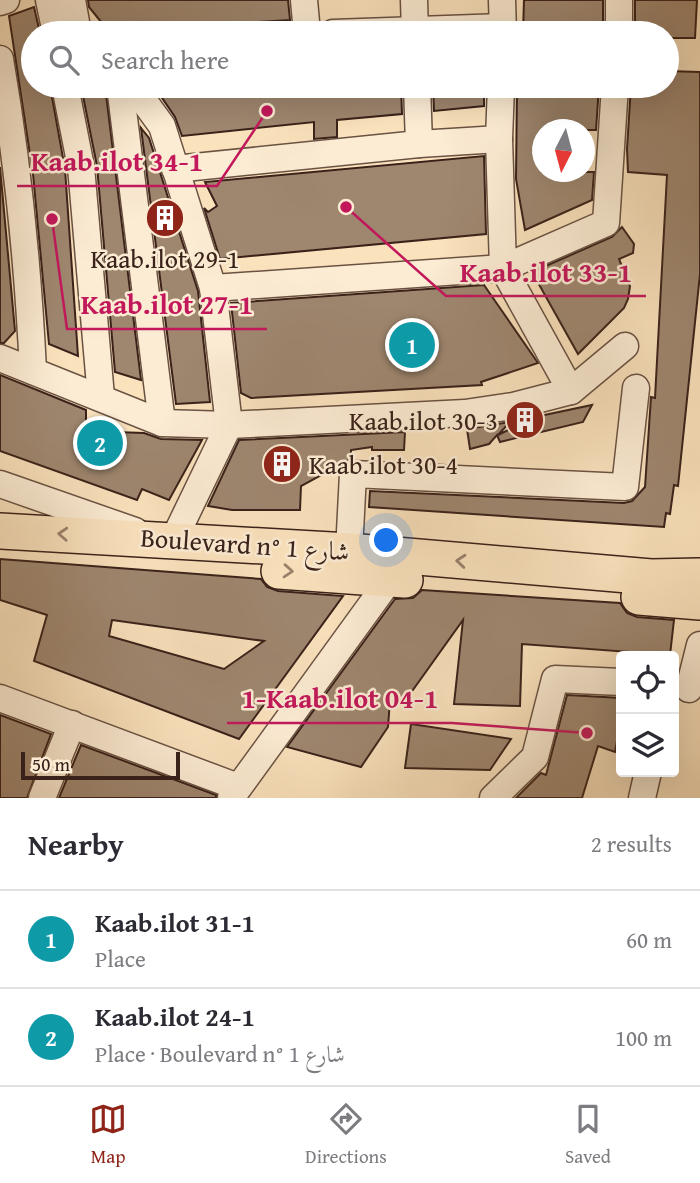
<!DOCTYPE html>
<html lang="en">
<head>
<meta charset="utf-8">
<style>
	body { margin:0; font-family:"Gentium Book Plus",Amiri,serif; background:#f2f2f3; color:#2b2b33 }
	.controls { position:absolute; right:21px; bottom:21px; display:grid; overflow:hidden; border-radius:7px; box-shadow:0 7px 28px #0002 }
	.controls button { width:63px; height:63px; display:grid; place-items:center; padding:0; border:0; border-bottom:2px solid #e1e1e2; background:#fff; color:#2b2b33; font:35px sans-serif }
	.compass { position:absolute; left:532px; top:119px; width:63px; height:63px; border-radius:50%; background:#fff; box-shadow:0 7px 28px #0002; rotate:186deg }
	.scale { position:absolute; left:21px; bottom:18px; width:159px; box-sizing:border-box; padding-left:7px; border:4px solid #3a221a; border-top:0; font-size:19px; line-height:24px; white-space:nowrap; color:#3a221a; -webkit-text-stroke:5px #fcecd4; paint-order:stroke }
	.you { position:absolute; left:387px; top:541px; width:24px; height:24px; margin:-18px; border:5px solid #fff; border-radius:50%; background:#1a73e8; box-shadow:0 0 0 10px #1a73e833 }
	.badge { display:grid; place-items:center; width:46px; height:46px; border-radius:50%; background:#8f2418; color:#fff; font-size:23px; font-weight:700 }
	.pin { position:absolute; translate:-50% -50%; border:4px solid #fff; box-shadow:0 2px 7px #0006 }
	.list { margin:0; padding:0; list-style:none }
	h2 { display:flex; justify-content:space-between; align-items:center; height:91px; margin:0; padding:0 28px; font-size:30px }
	h2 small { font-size:23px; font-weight:400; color:#7c7c81 }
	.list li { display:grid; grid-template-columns:46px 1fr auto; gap:21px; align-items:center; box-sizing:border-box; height:98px; padding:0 28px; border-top:2px solid #e1e1e2 }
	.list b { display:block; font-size:26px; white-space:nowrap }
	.list p { margin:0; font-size:23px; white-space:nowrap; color:#7c7c81 }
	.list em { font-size:23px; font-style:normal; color:#7c7c81 }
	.icon { flex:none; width:38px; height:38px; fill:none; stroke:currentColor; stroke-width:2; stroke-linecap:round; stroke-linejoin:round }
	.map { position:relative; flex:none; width:700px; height:798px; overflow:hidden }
	.search { position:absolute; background:#fff; box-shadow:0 7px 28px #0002; left:21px; right:21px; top:21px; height:77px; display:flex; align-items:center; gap:18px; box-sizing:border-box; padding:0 24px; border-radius:38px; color:#7c7c81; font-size:26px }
	.sheet { height:287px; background:#fff }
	nav { display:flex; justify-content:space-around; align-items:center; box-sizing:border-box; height:98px; border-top:2px solid #e1e1e2; background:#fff; font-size:19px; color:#7c7c81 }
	nav a { display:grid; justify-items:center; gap:4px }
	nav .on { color:#8f2418 }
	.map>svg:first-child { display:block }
</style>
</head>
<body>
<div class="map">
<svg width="700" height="798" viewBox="0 0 700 798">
	<rect width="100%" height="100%" fill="#fae2bd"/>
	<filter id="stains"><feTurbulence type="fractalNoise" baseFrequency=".00286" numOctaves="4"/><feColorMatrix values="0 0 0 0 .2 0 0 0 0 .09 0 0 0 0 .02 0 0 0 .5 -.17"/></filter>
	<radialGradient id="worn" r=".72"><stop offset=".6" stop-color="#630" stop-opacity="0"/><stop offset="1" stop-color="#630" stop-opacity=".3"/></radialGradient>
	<g fill="#9e866f" stroke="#3a221a" stroke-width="2" fill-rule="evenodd">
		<path d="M88 0H288L290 20 242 23 200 33H110L89 7Z"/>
		<path d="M524 0H603V33L550 31 523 33Z"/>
		<path d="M635 0H697L695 38H667V33H635Z"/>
		<path d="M34 7 40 33H33V86H50L65 169 78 356 49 344 33 174 9 16Z"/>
		<path d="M667 71 700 72V274L678 486 674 485 670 514 666 513 664 527 369 507 370 491 624 503 632 501 645 487 651 397 655 398 667 175 628 172 627 149 631 86H667Z"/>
		<path d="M81 86H105L141 380 115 372 97 166Z"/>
		<path d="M154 86H401L402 114 337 120V137L314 139V122L182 136 175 117Z"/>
		<path d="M433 86H484V106L434 111Z"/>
		<path d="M517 86H565V91H578V86H599L596 130H542V172H594L592 200 525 230 516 179Z"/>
		<path d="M141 128 149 138 198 291 210 402 176 404Z"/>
		<path d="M484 156 486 234 220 259 204 208 208 212 217 206 205 182Z"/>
		<path d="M0 167 15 331 4 343H0Z"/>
		<path d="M622 227 634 244 633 253 619 259 630 286 628 299 624 308 578 354 532 272 612 237Z"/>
		<path d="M484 285 538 363 481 382 482 385 251 398 241 393 231 303Z"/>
		<path d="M0 375 86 410V431L144 433 161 439 202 440 169 500 142 489 137 500 0 451Z"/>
		<path d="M592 405 583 422 500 442 497 435 489 444 470 449 467 429 510 422 498 435 535 417Z"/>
		<path d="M405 432 404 450H372V447L351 450V459L301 486 300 510H232L208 506 239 440Z"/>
		<path d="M0 559 261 579 267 587 278 591 343 596 239 739 34 661 47 615 0 600ZM112 620 264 641 224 669 109 636Z"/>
		<path d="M422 590 620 603 627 613 637 617 674 620 670 655 522 644 520 706 454 704 463 620 405 701H390L388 727 361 767 287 747 395 599 413 598Z"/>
		<path d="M567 695 621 698V720L615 752 598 746 582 798H516L541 773 546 775Z"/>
		<path d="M0 715 51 734 27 798H0Z"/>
		<path d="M411 724 511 739 490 770 405 768Z"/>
		<path d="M81 745 216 795V798H59Z"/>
	</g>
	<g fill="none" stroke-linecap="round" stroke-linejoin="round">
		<g stroke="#6a5243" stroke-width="29">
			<g id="minor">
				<path d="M49 0 56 33"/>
				<path d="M72 0 78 33"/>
				<path d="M304 0 307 33"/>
				<path d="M414 0 415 33"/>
				<path d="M502 0 503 33"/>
				<path d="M0 2 6 0"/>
				<path d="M333 33 503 27"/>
				<path d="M619 33V0"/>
				<path d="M0 59C18 163 28 266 33 371"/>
				<path d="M65 86 81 167 101 397"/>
				<path d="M120 86 162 423"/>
				<path d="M133 86 162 126 213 288 229 425 174 539"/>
				<path d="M417 86 419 144"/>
				<path d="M501 86 499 139 503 268 571 391"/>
				<path d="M175 169 419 144 499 139"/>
				<path d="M213 288 503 268 606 223 615 86"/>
				<path d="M0 358 162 423 229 425 465 413 513 406 571 391 625 346"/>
				<path d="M0 484 135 531"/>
				<path d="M349 551 353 474 625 487 636 388"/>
				<path d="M689 689 700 645"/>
				<path d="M0 698 238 787"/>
				<path d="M42 798 72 724"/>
				<path d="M231 798 390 579"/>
				<path d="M493 798 535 757 555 679 621 682"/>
				<path d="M642 798 648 772"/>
			</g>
		</g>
		<g stroke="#3a221a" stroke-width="38">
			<g id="major">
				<path d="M0 531 349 551 651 577 700 576"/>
				<path d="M279 571 405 580"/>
				<path d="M639 597 700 602"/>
			</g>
		</g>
		<use href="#minor" stroke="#fcecd4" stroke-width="26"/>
		<use href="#major" stroke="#fae2bd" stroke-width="35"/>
	</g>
	<defs><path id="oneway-chevron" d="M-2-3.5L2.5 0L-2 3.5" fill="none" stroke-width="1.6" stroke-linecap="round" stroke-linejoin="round" transform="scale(1.75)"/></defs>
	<g stroke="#9a826c">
		<use href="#oneway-chevron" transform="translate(63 534) rotate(-177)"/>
		<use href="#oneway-chevron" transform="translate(461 561) rotate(-175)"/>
		<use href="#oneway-chevron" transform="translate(288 571) rotate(4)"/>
	</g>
	<defs>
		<g id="building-disc" transform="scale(2.0125)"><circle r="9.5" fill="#8f2418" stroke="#fcecd4"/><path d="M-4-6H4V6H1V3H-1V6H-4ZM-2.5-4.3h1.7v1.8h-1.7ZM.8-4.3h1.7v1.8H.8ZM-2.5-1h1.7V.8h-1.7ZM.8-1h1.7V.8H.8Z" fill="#fff"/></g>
	</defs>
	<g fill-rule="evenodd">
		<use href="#building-disc" x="165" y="218"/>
		<use href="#building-disc" x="525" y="420"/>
		<use href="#building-disc" x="282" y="464"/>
	</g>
	<g text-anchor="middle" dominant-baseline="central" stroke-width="5" stroke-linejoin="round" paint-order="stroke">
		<g font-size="26" fill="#3a221a" stroke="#fcecd4">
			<text x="165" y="258">Kaab.ilot 29-1</text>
			<text x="498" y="420" text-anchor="end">Kaab.ilot 30-3</text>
			<text x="309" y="464" text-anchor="start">Kaab.ilot 30-4</text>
		</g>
		<g font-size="26" fill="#3a221a" stroke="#fcecd4">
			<text transform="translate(245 544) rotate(4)">Boulevard n° شارع 1</text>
		</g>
	</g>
	<path fill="none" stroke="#c2185b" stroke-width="2.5" d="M267 111L217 186H17M346 207L446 296H646M52 219L67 329H267M587 733L452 723H227"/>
	<g fill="#c2185b" stroke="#fcecd4" stroke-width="2.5">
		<circle cx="267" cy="111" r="7"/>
		<circle cx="346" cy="207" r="7"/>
		<circle cx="52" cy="219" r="7"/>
		<circle cx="587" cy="733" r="7"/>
	</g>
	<g font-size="28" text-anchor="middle" font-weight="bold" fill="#c2185b" stroke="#fcecd4" stroke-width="5" stroke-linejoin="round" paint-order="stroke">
		<text x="117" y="171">Kaab.ilot 34-1</text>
		<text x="546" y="282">Kaab.ilot 33-1</text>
		<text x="167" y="314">Kaab.ilot 27-1</text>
		<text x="340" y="708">1-Kaab.ilot 04-1</text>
	</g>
	<rect width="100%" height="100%" filter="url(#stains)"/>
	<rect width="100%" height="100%" fill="url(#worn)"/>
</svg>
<div class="controls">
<button><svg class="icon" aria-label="locate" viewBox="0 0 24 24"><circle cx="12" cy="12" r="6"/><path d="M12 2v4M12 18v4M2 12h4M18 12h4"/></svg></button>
<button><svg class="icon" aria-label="layers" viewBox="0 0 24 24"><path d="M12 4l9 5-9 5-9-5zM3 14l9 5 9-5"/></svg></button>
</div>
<svg class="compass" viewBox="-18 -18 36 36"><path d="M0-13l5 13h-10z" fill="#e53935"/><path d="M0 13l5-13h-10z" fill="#7c7c81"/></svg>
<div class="scale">50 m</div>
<div class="you"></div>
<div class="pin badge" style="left:412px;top:345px;background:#0f9aa8">1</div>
<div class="pin badge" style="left:100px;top:443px;background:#0f9aa8">2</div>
<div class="search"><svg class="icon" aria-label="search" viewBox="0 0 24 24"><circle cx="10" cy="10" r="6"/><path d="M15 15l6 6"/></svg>Search here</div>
</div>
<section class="sheet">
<h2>Nearby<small>2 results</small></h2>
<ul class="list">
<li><span class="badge" style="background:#0f9aa8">1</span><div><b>Kaab.ilot 31-1</b><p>Place</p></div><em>60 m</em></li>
<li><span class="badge" style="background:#0f9aa8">2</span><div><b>Kaab.ilot 24-1</b><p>Place · Boulevard n° شارع 1</p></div><em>100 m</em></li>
</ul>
</section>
<nav>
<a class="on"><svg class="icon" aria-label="map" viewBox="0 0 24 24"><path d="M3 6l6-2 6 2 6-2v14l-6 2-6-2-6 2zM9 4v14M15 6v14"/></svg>Map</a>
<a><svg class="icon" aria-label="directions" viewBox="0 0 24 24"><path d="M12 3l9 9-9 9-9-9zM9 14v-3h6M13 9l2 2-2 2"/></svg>Directions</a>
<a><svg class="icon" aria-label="saved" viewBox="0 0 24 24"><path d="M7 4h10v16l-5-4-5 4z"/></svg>Saved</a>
</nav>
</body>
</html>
